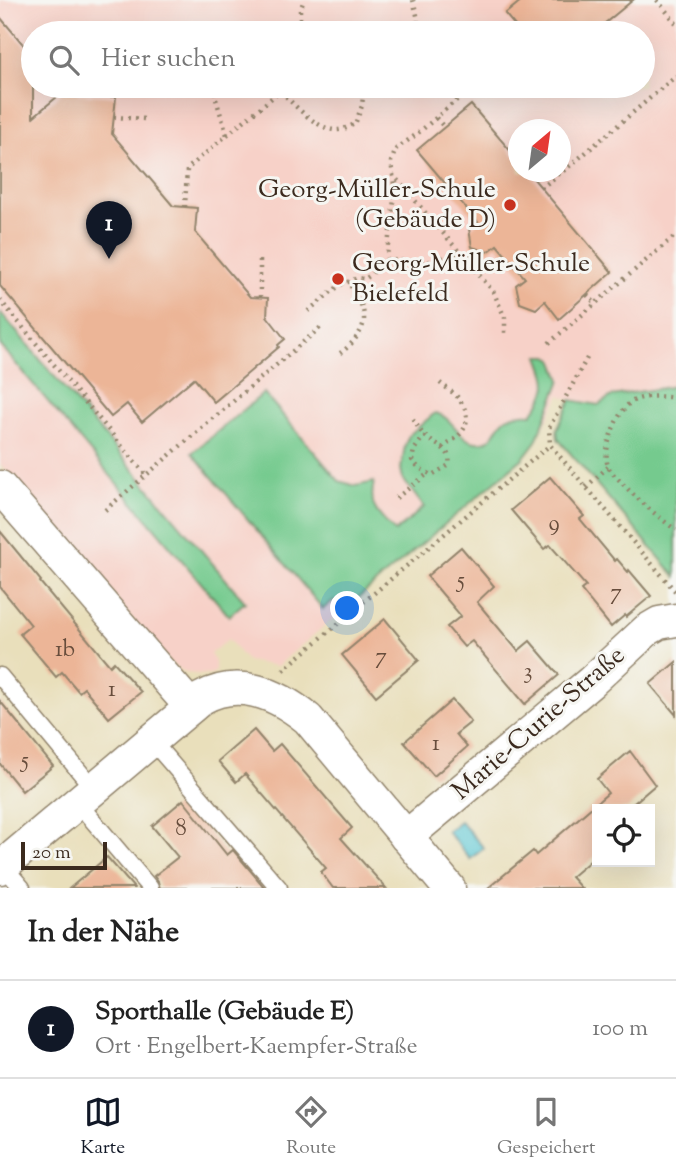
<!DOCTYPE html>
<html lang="de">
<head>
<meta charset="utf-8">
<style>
	body { margin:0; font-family:"Sorts Mill Goudy",serif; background:#f6f6f6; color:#222 }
	.controls { position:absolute; right:21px; bottom:21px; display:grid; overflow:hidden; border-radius:0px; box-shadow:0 7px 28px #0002 }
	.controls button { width:63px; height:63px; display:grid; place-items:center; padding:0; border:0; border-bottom:2px solid #e0e0e0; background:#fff; color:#222; font:35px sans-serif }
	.compass { position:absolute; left:508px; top:119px; width:63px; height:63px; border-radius:50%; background:#fff; box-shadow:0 7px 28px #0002; rotate:29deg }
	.scale { position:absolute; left:21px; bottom:18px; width:86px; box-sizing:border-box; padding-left:7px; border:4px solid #3b2a1e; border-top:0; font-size:19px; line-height:24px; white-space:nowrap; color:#3b2a1e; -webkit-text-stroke:5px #f6f6f2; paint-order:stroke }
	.you { position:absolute; left:348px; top:609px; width:24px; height:24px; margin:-18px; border:5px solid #fff; border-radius:50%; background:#1a73e8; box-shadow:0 0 0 10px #1a73e833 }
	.badge { display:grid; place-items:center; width:46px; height:46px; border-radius:50%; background:#111827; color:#fff; font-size:23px; font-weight:700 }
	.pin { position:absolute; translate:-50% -58px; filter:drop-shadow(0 2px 4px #0008) }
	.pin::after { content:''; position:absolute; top:37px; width:24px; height:21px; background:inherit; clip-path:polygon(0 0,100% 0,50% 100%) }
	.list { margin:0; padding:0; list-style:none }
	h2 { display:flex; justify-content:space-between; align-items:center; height:91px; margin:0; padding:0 28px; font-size:30px }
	h2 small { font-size:23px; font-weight:400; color:#767676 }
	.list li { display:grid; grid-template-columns:46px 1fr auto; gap:21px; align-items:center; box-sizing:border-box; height:98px; padding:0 28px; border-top:2px solid #e0e0e0 }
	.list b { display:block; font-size:26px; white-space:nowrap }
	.list p { margin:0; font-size:23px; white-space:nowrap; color:#767676 }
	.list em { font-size:23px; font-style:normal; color:#767676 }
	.icon { flex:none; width:38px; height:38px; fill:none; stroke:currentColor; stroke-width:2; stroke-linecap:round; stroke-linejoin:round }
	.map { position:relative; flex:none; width:676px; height:888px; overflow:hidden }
	.search { position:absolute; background:#fff; box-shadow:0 7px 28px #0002; left:21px; right:21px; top:21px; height:77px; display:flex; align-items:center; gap:18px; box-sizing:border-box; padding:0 24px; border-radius:38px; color:#767676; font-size:26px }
	.sheet { height:189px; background:#fff }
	nav { display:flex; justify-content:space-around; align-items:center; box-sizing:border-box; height:98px; border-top:2px solid #e0e0e0; background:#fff; font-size:19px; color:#767676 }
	nav a { display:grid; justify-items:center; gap:4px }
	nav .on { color:#111827 }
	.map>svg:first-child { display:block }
</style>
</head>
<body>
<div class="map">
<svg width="676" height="888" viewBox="0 0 676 888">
	<rect width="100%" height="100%" fill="#f6f6f2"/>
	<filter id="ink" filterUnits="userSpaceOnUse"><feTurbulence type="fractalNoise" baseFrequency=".0143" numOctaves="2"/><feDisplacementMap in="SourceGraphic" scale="14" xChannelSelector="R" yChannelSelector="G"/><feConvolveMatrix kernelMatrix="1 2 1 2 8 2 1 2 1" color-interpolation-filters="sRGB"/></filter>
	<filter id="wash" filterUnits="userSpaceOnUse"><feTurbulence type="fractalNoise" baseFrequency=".00686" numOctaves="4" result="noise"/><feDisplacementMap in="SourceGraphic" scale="28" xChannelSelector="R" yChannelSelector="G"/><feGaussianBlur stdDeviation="1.57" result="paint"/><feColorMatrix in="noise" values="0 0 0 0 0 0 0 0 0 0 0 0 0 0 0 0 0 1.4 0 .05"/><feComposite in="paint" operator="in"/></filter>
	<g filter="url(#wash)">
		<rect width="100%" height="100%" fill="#e9dfbb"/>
		<path fill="#f7d1c8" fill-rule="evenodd" d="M0 0H676V386L612 396 598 405 571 400 560 395 536 441 523 458 277 666 247 661 228 639 210 654 215 661V672L210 675 186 673 170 663 0 464ZM33 33H643V86H33ZM518 130H560V172H518Z"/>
		<g fill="#74ca8e" stroke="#587a56" stroke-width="2">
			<path d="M0 312 245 602 229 616 0 345Z"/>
			<path d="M539 356H548L553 359 561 380 536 441 523 458 344 610 334 600 323 609 192 453 264 393 339 481 356 486 374 482C368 508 378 514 395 532L424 507 403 479 401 469 405 445 409 435 435 413C453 416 458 440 476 442 496 444 494 428 505 419 512 414 524 413 532 414 551 387 550 386 539 356Z"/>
			<path d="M676 386V577L558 439 557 429 571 400 598 405 612 396Z"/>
		</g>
		<path fill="#5bc7d3" stroke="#4b7878" stroke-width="2" d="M460 821 484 848 470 859 447 831Z"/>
		<g id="blocks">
			<g fill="#ecb597">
				<path d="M522 0H633L593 33H521L505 14Z"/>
				<path d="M0 17 33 56V117L64 91 65 93 73 87 78 94 116 97 112 134 173 206 197 208 195 232 250 297 268 298 267 316 285 339 278 345 279 347 214 402 194 378 142 422 127 404 111 417 0 286Z"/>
				<path d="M471 105 519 161V172H528L612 272 559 319 545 301 536 309 520 303 516 285 525 278 497 245 488 252 472 247 469 229 478 222 417 150Z"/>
				<path d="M550 477 584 516 580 519 615 561 617 559 628 572 629 570 651 596 626 617 625 615 611 627 581 590 586 586 550 545 544 549 511 510Z"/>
				<path d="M0 531 41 581 40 582 110 666 114 662 141 692 109 718 84 688 79 692 62 672 56 677 20 634 31 625 0 587Z"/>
				<path d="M461 547 494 586 477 602 518 651 530 641 559 675 525 704 472 641 464 647 447 627 461 616 427 576Z"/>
				<path d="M385 619 419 660 376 696 342 655Z"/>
				<path d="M676 662V715L650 684Z"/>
				<path d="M452 700 471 722 456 734 467 747 434 776 404 742Z"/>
				<path d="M0 701 53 766 22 791 0 764Z"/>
				<path d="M254 730 272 751 280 744 352 828 341 838 386 888H333L321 872 326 868 245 774 236 782 218 761Z"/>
				<path d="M630 751 655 785 627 809H597V855L571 877 581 888H488L533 851 536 855 608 793 597 779Z"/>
				<path d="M183 800 227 855 233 850 265 888H160L158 882 154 876 178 857 152 826Z"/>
				<path d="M107 857 134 888H70Z"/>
			</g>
		</g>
	</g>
	<g filter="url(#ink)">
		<use href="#blocks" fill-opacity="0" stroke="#92846c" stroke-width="2"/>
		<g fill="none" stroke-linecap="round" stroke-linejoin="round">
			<g stroke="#92846c" stroke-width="19">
				<g id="lane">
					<path d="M0 676 94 789"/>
					<path d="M152 741 279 888"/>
					<path d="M78 803 150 888"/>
					<path d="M0 862 22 888"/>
				</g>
			</g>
			<g stroke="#92846c" stroke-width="35">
				<g id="street">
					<path d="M0 487 191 707"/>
					<path d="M406 837 591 682 647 630 659 623 676 620"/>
					<path d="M0 868 202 698C239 677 277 694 308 719L449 888"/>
				</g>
			</g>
			<g stroke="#92846c" stroke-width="4.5" stroke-dasharray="2 5" stroke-linecap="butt">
				<path d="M413 0 418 19 417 33"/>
				<path d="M657 0 676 23"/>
				<path d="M300 33V10L304 0"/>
				<path d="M277 86C288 100 315 128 334 130 341 131 348 127 355 124L362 106 364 86"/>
				<path d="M473 86 417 134 396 149 391 162 393 175 493 291 505 318V333"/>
				<path d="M114 117 145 119"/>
				<path d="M436 118 444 127"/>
				<path d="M227 135 286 86"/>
				<path d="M541 188 571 165 676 76"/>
				<path d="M185 207 187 169 227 135 216 99 214 86"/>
				<path d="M387 260C388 229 397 207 393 175"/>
				<path d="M587 295 595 303"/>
				<path d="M260 297V255"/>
				<path d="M0 300 146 475"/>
				<path d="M308 311 340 285 358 278 365 279 372 274 379 262 387 260 428 262 460 253 471 254 480 250"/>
				<path d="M549 343 676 235"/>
				<path d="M340 353C351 346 365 330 364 317 364 305 353 291 348 281"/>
				<path d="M587 358 549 428 550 445 676 592"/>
				<path d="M440 383C446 388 457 394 461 402 475 424 461 436 442 448"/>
				<path d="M676 398C663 396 645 395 633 401 618 408 600 453 609 468 612 474 619 479 623 484 640 502 657 516 676 530"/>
				<path d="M413 419C417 425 421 433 426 437 437 447 452 448 449 465L432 475 419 468 412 460 414 450 424 436"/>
				<path d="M586 487 608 467"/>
				<path d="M396 498 429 473"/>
				<path d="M105 510 321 327"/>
				<path d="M283 670 550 445"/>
			</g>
			<use href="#lane" stroke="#fff" stroke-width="16"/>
			<use href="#street" stroke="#fff" stroke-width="32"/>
		</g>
	</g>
	<g fill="#c8321e" stroke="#f6f6f2" stroke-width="2.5">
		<circle cx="510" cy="205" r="7"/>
		<circle cx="338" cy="279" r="7"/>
	</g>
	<g text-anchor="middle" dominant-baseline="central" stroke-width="6" stroke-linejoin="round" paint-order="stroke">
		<g font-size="23" fill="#674d3c">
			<text x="554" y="524">9</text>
			<text x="461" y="581">5</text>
			<text x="616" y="593">7</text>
			<text x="65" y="650">1b</text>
			<text x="381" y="657">7</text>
			<text x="528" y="672">3</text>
			<text x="112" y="690">1</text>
			<text x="436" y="744">1</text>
			<text x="25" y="761">5</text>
			<text x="181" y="829">8</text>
		</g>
		<g font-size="26" fill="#3b2a1e" stroke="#f6f6f2" text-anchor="end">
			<text x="496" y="190">Georg-Müller-Schule<tspan x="496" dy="30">(Gebäude D)</tspan></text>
			<text x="352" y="264" text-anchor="start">Georg-Müller-Schule<tspan x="352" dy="30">Bielefeld</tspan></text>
		</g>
		<g font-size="26" fill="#3b2a1e" stroke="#f6f6f2">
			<text transform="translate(539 724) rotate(-41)">Marie-Curie-Straße</text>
		</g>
	</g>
</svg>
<div class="controls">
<button><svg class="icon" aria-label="locate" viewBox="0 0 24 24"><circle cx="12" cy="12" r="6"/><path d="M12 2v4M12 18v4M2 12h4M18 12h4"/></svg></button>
</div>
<svg class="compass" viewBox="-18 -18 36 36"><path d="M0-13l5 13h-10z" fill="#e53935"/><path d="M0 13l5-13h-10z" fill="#767676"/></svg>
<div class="scale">20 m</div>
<div class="you"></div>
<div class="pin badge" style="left:109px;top:259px">1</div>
<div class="search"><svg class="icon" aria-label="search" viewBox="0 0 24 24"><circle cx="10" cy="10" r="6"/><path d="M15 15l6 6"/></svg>Hier suchen</div>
</div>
<section class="sheet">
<h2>In der Nähe<small></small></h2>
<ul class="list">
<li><span class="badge">1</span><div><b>Sporthalle (Gebäude E)</b><p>Ort · Engelbert-Kaempfer-Straße</p></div><em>100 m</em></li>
</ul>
</section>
<nav>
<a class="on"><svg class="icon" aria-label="map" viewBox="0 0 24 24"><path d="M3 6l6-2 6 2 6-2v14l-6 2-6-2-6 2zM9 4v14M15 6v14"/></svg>Karte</a>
<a><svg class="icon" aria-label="directions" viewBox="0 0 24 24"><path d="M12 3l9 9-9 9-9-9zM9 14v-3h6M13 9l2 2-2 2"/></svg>Route</a>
<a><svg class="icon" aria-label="saved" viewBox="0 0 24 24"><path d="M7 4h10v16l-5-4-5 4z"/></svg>Gespeichert</a>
</nav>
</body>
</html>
